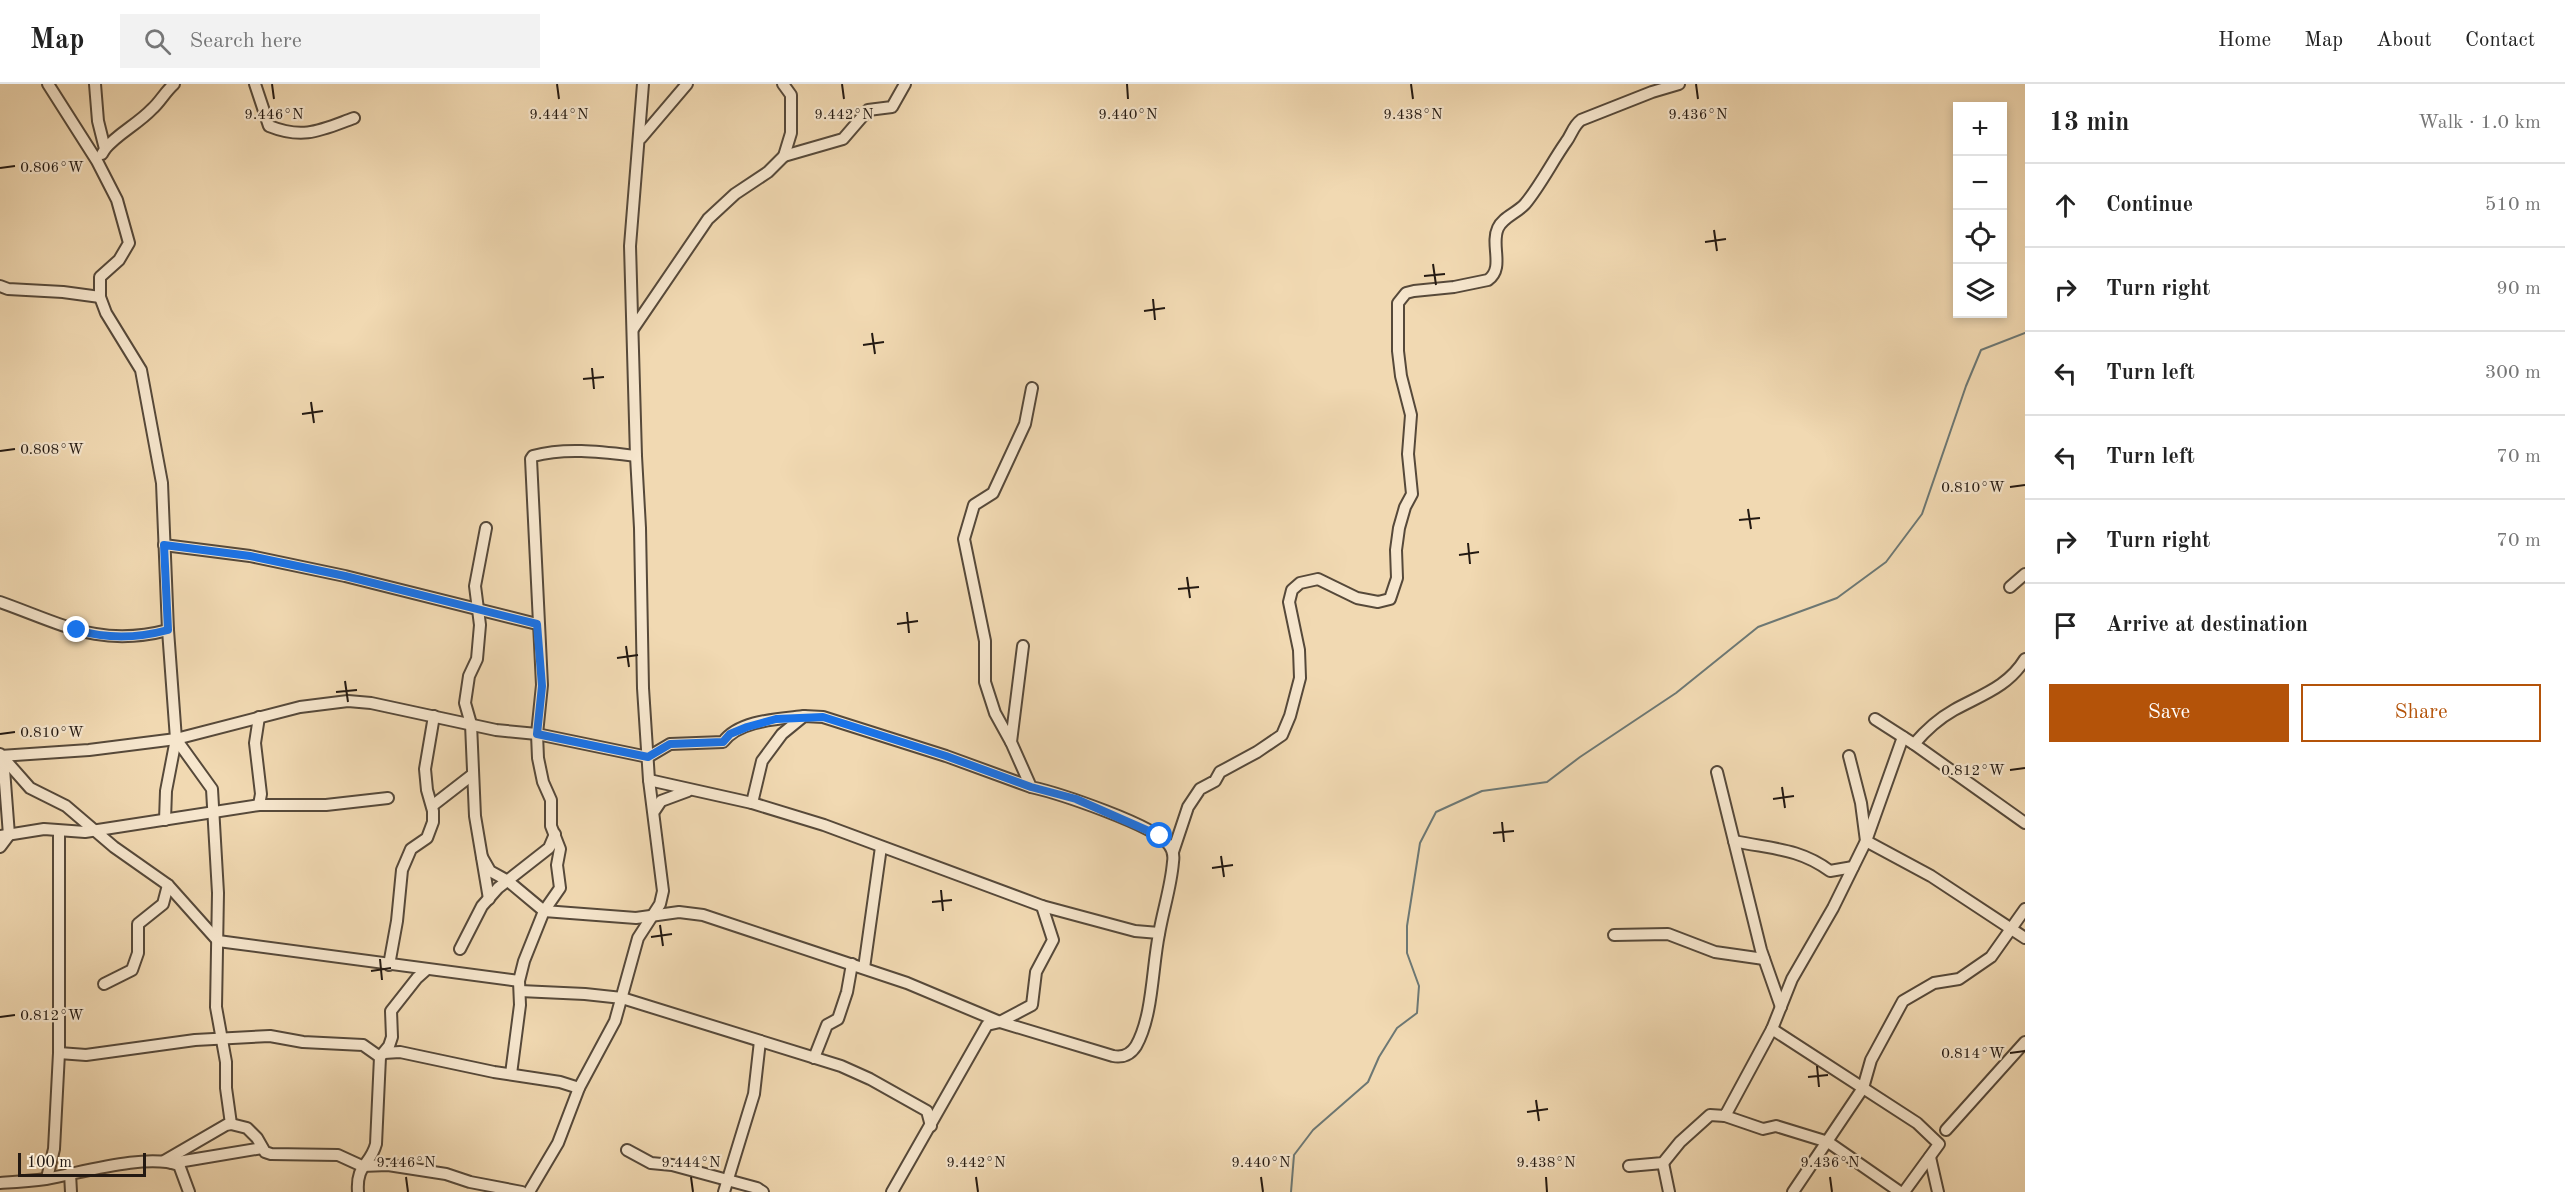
<!DOCTYPE html>
<html lang="en">
<head>
<meta charset="utf-8">
<style>
	body { margin:0; font-family:"Old Standard TT",serif; background:#f2f2f2; color:#222 }
	.controls { position:absolute; right:18px; top:18px; display:grid; overflow:hidden; border-radius:0px; box-shadow:0 3px 9px #0003 }
	.controls button { width:54px; height:54px; display:grid; place-items:center; padding:0; border:0; border-bottom:2px solid #e0e0e0; background:#fff; color:#222; font:30px sans-serif }
	.scale { position:absolute; left:18px; bottom:15px; width:128px; box-sizing:border-box; padding-left:6px; border:3px solid #231912; border-top:0; font-size:16px; line-height:21px; white-space:nowrap; color:#231912; -webkit-text-stroke:4px #f6e6cd; paint-order:stroke }
	.stop { position:absolute; width:18px; height:18px; margin:-14px; border:4px solid #1a73e8; border-radius:50%; background:#fff }
	.stop.end { background:#1a73e8; border-color:#fff; box-shadow:0 2px 6px #0008 }
	.list { margin:0; padding:0; list-style:none }
	h2 { display:flex; justify-content:space-between; align-items:center; height:78px; margin:0; padding:0 24px; font-size:26px }
	h2 small { font-size:20px; font-weight:400; color:#767676 }
	.list li { display:grid; grid-template-columns:39px 1fr auto; gap:18px; align-items:center; box-sizing:border-box; height:84px; padding:0 24px; border-top:2px solid #e0e0e0 }
	.list b { display:block; font-size:22px; white-space:nowrap }
	.list em { font-size:20px; font-style:normal; color:#767676 }
	.actions { display:flex; gap:12px; padding:18px 24px }
	.actions a { flex:1; padding:14px 0; border:2px solid #b45309; border-radius:0px; text-align:center; font-size:21px; color:#b45309 }
	.actions .main { background:#b45309; color:#fff }
	.icon { flex:none; width:33px; height:33px; fill:none; stroke:currentColor; stroke-width:2; stroke-linecap:round; stroke-linejoin:round }
	.map { position:relative; flex:none; width:2025px; height:1108px; overflow:hidden }
	header { display:flex; align-items:center; gap:36px; box-sizing:border-box; height:84px; padding:0 30px; background:#fff; border-bottom:2px solid #e0e0e0 }
	header strong { font-size:28px }
	nav { display:flex; gap:33px; margin-inline-start:auto; font-size:21px }
	.search { width:420px; height:54px; background:#f2f2f2; display:flex; align-items:center; gap:15px; box-sizing:border-box; padding:0 21px; border-radius:0px; color:#767676; font-size:22px }
	main { display:flex }
	aside { flex:1; background:#fff }
	.map>svg:first-child { display:block }
</style>
</head>
<body>
<header>
<strong>Map</strong>
<div class="search"><svg class="icon" aria-label="search" viewBox="0 0 24 24"><circle cx="10" cy="10" r="6"/><path d="M15 15l6 6"/></svg>Search here</div>
<nav><a>Home</a><a>Map</a><a>About</a><a>Contact</a></nav>
</header>
<main>
<div class="map">
<svg width="2025" height="1108" viewBox="0 0 2025 1108">
	<rect width="100%" height="100%" fill="#f1d9b2"/>
	<filter id="stains"><feTurbulence type="fractalNoise" baseFrequency=".00333" numOctaves="4"/><feColorMatrix values="0 0 0 0 .2 0 0 0 0 .09 0 0 0 0 .02 0 0 0 .5 -.17"/></filter>
	<radialGradient id="worn" r=".72"><stop offset=".6" stop-color="#630" stop-opacity="0"/><stop offset="1" stop-color="#630" stop-opacity=".3"/></radialGradient>
	<g fill="none" stroke-linecap="round" stroke-linejoin="round">
		<path stroke="#6d7874" stroke-width="2" d="M1291 1108 1294 1071 1313 1046 1368 998 1379 973 1397 944 1417 929 1419 902 1407 869V842L1420 759 1436 728 1482 707 1547 698 1580 673 1676 609 1758 543 1837 514 1886 478 1922 430 1966 302 1981 266 2025 249"/>
		<g stroke="#56493a" stroke-width="14">
			<g id="street">
				<path d="M48 0 97 77 117 116 129 159 119 176 100 193V213L106 229 141 286 162 399 168 546 176 655 166 707 165 736"/>
				<path d="M95 0 98 37 105 65 102 70"/>
				<path d="M255 0 269 42C304 56 321 46 354 34"/>
				<path d="M641 54 687 0"/>
				<path d="M105 65C117 50 138 40 152 25 160 18 165 8 174 0"/>
				<path d="M784 72 843 55 868 26 892 23 905 0"/>
				<path d="M0 202 8 205 63 208 100 213"/>
				<path d="M633 245 708 135 735 110 768 88 784 72 791 49V11L783 0"/>
				<path d="M486 444 475 502 480 541 477 575 469 592 465 619 471 640 475 732 489 815"/>
				<path d="M164 461 250 472 345 492 537 540"/>
				<path d="M2010 503 2025 490"/>
				<path d="M0 518C62 540 100 564 168 546"/>
				<path d="M259 633 255 659 261 710 259 721"/>
				<path d="M1875 635 1914 660 2025 739"/>
				<path d="M176 655 212 705 218 809 216 923 226 978V1004L231 1040"/>
				<path d="M1011 658 995 629 985 598V557L964 455 974 421 993 409 1025 340 1032 304"/>
				<path d="M1914 660C1926 646 1938 635 1954 626 1981 611 2008 603 2025 575"/>
				<path d="M0 670 30 704 66 722 114 763 168 801 218 857 519 897"/>
				<path d="M0 672 89 666 176 655 300 623 348 617 371 619 496 646 537 650 648 673 670 660 723 658C739 636 779 635 804 632"/>
				<path d="M1849 672 1861 719 1866 757 1931 792 2025 854"/>
				<path d="M1717 688 1761 866 1781 923"/>
				<path d="M649 696 752 719 824 741 1042 822 1135 847 1159 849"/>
				<path d="M752 719 762 677 782 650 804 632 823 633 946 672 1031 703"/>
				<path d="M432 722 472 691"/>
				<path d="M655 726 661 717 688 707"/>
				<path d="M0 752 44 745 85 748 259 721H326L388 714"/>
				<path d="M1734 757C1771 765 1799 764 1830 787L1853 783"/>
				<path d="M0 763 9 751 3 672"/>
				<path d="M1173 768 1188 723 1200 705 1215 697 1220 688 1257 668 1282 651 1290 632 1300 594 1299 566 1289 518 1292 506 1300 499 1318 495 1357 514 1378 518 1390 515 1397 494 1396 466 1399 444 1405 423 1412 410 1408 370 1411 331 1401 292 1398 267V219L1406 209 1414 207 1454 203 1488 196C1505 184 1490 161 1498 144 1503 133 1517 129 1525 120 1540 102 1552 78 1566 58 1572 50 1573 42 1581 36L1652 8 1679 0"/>
				<path d="M482 773 490 787 508 797 544 827 636 834 679 828 703 831 907 899 1000 938 1113 972C1123 974 1131 970 1136 962 1153 932 1152 884 1159 850 1163 826 1171 803 1173 778 1174 772 1173 766 1169 761 1155 741 1058 709 1031 703L1011 658 1023 562"/>
				<path d="M1614 851 1668 850 1715 868 1764 875"/>
				<path d="M460 865 482 822 498 804 549 764 555 750"/>
				<path d="M389 881 397 837 402 786 411 765 427 754 433 738V727L427 706 425 685 434 632"/>
				<path d="M864 884 881 763"/>
				<path d="M104 900 132 886 138 869V840L163 820 168 801"/>
				<path d="M520 907 585 910 622 914 841 982 870 995 927 1027 931 1042"/>
				<path d="M1772 945 1917 1039 1939 1060 1904 1108"/>
				<path d="M59 969 86 971 195 956 270 952 303 958 363 961 380 973"/>
				<path d="M384 969 400 968 494 988 560 998 579 1004"/>
				<path d="M814 974 827 941 838 935 847 908 852 880"/>
				<path d="M511 990 520 921 519 897 524 877 544 827 560 804 557 781 560 765 551 742V716L543 698 538 674 537 650 542 601 531 375 533 372C566 363 602 368 636 372"/>
				<path d="M1725 1032 1763 1045 1776 1042 1828 1058 1900 1108"/>
				<path d="M1946 1046 2025 958"/>
				<path d="M627 1066 651 1079 672 1081 757 1104 763 1108"/>
				<path d="M1930 1073 1938 1108"/>
				<path d="M164 1077 226 1041 231 1040 247 1044 257 1054 265 1068 271 1070 338 1071 362 1082 388 1081 446 1090 470 1098 522 1108"/>
				<path d="M172 1079 262 1064"/>
				<path d="M1663 1079 1669 1108"/>
				<path d="M1629 1082 1663 1079 1680 1058 1710 1031 1725 1032 1772 945 1792 895 1833 824 1866 757 1903 653"/>
				<path d="M70 1089 71 1108"/>
				<path d="M47 1094 54 1065 59 969V747"/>
				<path d="M0 1099C15 1098 31 1097 46 1095 81 1089 146 1069 179 1081L189 1108"/>
				<path d="M358 1108C356 1080 370 1082 376 1060L380 973 389 962 392 953 391 927 417 894 426 886"/>
				<path d="M529 1108 558 1059 579 1004 615 937 638 854 660 820 663 807 649 696 643 604 640 444 636 372 630 162 643 0"/>
				<path d="M724 1108 754 1010 760 957"/>
				<path d="M892 1108 987 941 1000 938 1032 921 1036 888 1053 856 1042 822"/>
				<path d="M1793 1108 1863 1004 1871 976 1903 917 1934 899 1959 895 1991 873 2025 825"/>
			</g>
		</g>
		<use href="#street" stroke="#f6e6cd" stroke-width="10"/>
	</g>
	<g fill="none" stroke-linecap="round" stroke-linejoin="round">
		<path stroke="#1a73e8" stroke-width="8" d="M77 546C107 555 138 554 168 546L164 461 250 472 345 492 537 540 542 602 537 650 648 673 670 660 723 658 730 650 747 643 776 635 823 633 946 672 1031 703 1076 715 1160 752"/>
	</g>
	<path fill="none" stroke="#231912" stroke-width="2" d="M272 0 274 15M557 0 559 15M842 0 844 15M1127 0 1128 15M1411 0 1413 15M1696 0 1698 15M0 84 15 82M1714 146 1717 167M1705 158 1726 155M1433 180 1436 201M1424 192 1445 190M1153 215 1155 236M1144 227 1165 224M872 249 875 270M863 261 884 258M592 284 594 305M583 295 604 293M311 318 314 339M302 330 323 327M0 367 15 365M2010 403 2025 401M1748 425 1751 445M1739 436 1760 434M1468 459 1470 480M1459 471 1479 468M1187 493 1190 514M1178 505 1199 503M907 528 909 549M897 540 918 537M626 562 629 583M617 574 638 571M345 597 348 618M336 608 357 606M0 650 15 648M2010 686 2025 684M1782 703 1785 724M1773 715 1794 712M1502 738 1504 758M1493 749 1514 747M1221 772 1224 793M1212 784 1233 781M941 806 943 827M932 818 952 816M660 841 663 862M651 853 672 850M380 875 382 896M371 887 391 884M0 933 15 931M2010 969 2025 967M1817 982 1819 1003M1808 993 1828 991M1536 1016 1539 1037M1527 1028 1548 1025M406 1093 408 1108M691 1093 693 1108M976 1093 978 1108M1261 1093 1263 1108M1546 1093 1547 1108M1830 1093 1832 1108"/>
	<g font-size="15" text-anchor="middle" fill="#231912" stroke="#f6e6cd" stroke-width="4.5" stroke-linejoin="round" paint-order="stroke">
		<text x="274" y="35">9.446°N</text>
		<text x="559" y="35">9.444°N</text>
		<text x="844" y="35">9.442°N</text>
		<text x="1128" y="35">9.440°N</text>
		<text x="1413" y="35">9.438°N</text>
		<text x="1698" y="35">9.436°N</text>
		<text x="52" y="88">0.806°W</text>
		<text x="52" y="370">0.808°W</text>
		<text x="1973" y="408">0.810°W</text>
		<text x="52" y="653">0.810°W</text>
		<text x="1973" y="691">0.812°W</text>
		<text x="52" y="936">0.812°W</text>
		<text x="1973" y="974">0.814°W</text>
		<text x="406" y="1083">9.446°N</text>
		<text x="691" y="1083">9.444°N</text>
		<text x="976" y="1083">9.442°N</text>
		<text x="1261" y="1083">9.440°N</text>
		<text x="1546" y="1083">9.438°N</text>
		<text x="1830" y="1083">9.436°N</text>
	</g>
	<rect width="100%" height="100%" filter="url(#stains)"/>
	<rect width="100%" height="100%" fill="url(#worn)"/>
</svg>
<div class="controls">
<button>+</button>
<button>−</button>
<button><svg class="icon" aria-label="locate" viewBox="0 0 24 24"><circle cx="12" cy="12" r="6"/><path d="M12 2v4M12 18v4M2 12h4M18 12h4"/></svg></button>
<button><svg class="icon" aria-label="layers" viewBox="0 0 24 24"><path d="M12 4l9 5-9 5-9-5zM3 14l9 5 9-5"/></svg></button>
</div>
<div class="scale">100 m</div>
<div class="stop" style="left:1160px;top:752px"></div>
<div class="stop end" style="left:77px;top:546px"></div>
</div>
<aside>
<h2>13 min<small>Walk · 1.0 km</small></h2>
<ul class="list">
<li><svg class="icon" aria-label="ahead" viewBox="0 0 24 24"><path d="M12 20V5M6 11l6-6 6 6"/></svg><div><b>Continue</b></div><em>510 m</em></li>
<li><svg class="icon" aria-label="right" viewBox="0 0 24 24"><path d="M7 20v-9h11M14 6l5 5-5 5"/></svg><div><b>Turn right</b></div><em>90 m</em></li>
<li><svg class="icon" aria-label="left" viewBox="0 0 24 24"><path d="M17 20v-9H6M10 6l-5 5 5 5"/></svg><div><b>Turn left</b></div><em>300 m</em></li>
<li><svg class="icon" aria-label="left" viewBox="0 0 24 24"><path d="M17 20v-9H6M10 6l-5 5 5 5"/></svg><div><b>Turn left</b></div><em>70 m</em></li>
<li><svg class="icon" aria-label="right" viewBox="0 0 24 24"><path d="M7 20v-9h11M14 6l5 5-5 5"/></svg><div><b>Turn right</b></div><em>70 m</em></li>
<li><svg class="icon" aria-label="arrive" viewBox="0 0 24 24"><path d="M6 21V4h12l-3 4 3 4H6"/></svg><div><b>Arrive at destination</b></div></li>
</ul>
<div class="actions"><a class="main">Save</a><a>Share</a></div>
</aside>
</main>
</body>
</html>
